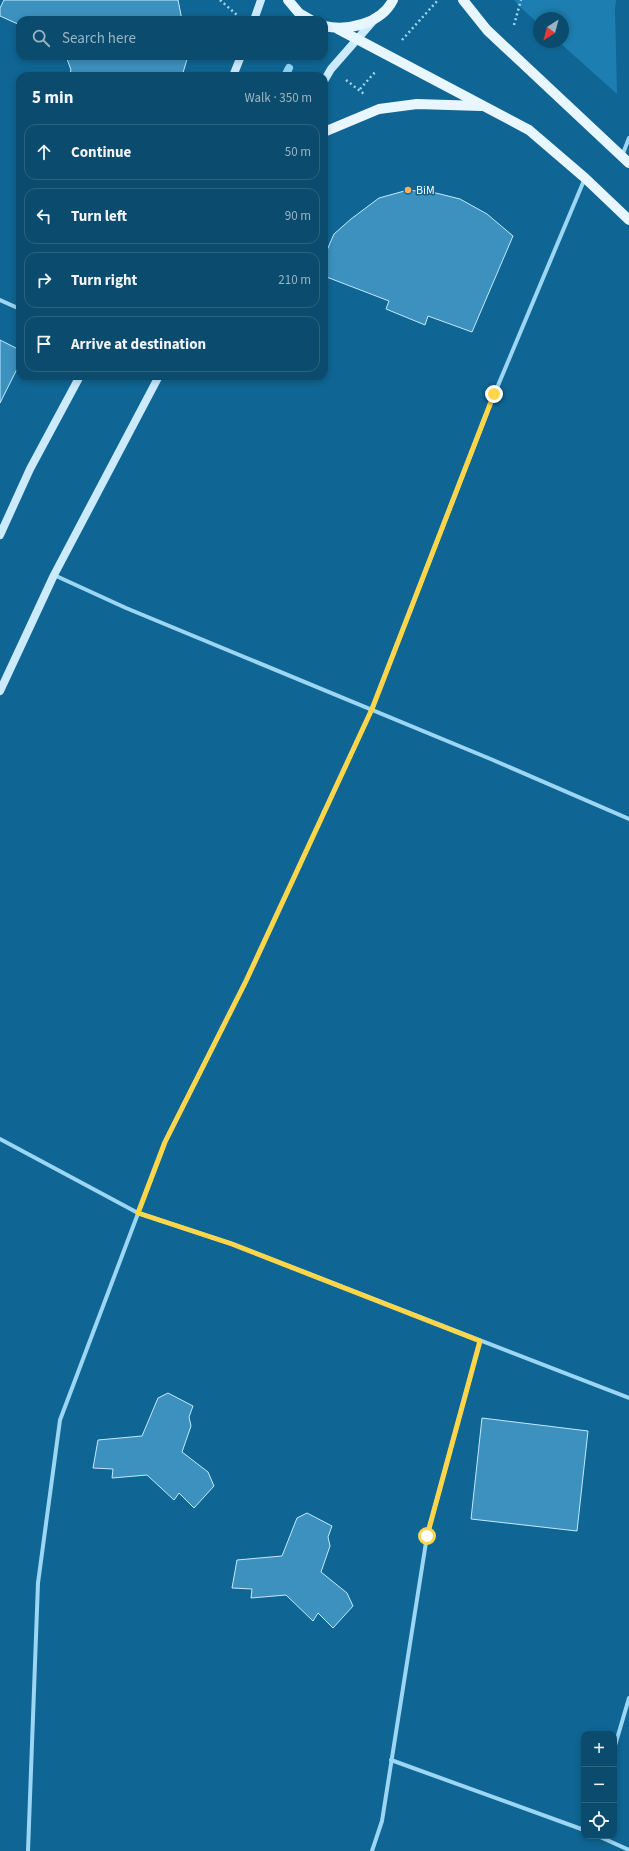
<!DOCTYPE html>
<html lang="en">
<head>
<meta charset="utf-8">
<style>
	body { margin:0; font-family:"Source Sans 3",sans-serif; background:#195676; color:#f1f3f6 }
	.controls { position:absolute; right:12px; bottom:12px; display:grid; overflow:hidden; border-radius:8px; box-shadow:0 2px 6px #0003 }
	.controls button { width:36px; height:36px; display:grid; place-items:center; padding:0; border:0; border-bottom:1px solid #2b6381; background:#0b4c6e; color:#f1f3f6; font:20px sans-serif }
	.compass { position:absolute; left:533px; top:12px; width:36px; height:36px; border-radius:50%; background:#0b4c6e; box-shadow:0 2px 6px #0003; rotate:216deg }
	.stop { position:absolute; width:12px; height:12px; margin:-9px; border:3px solid #ffd54a; border-radius:50%; background:#fff }
	.stop.end { background:#ffd54a; border-color:#fff; box-shadow:0 1px 4px #0008 }
	.list { margin:0; padding:0; list-style:none }
	h2 { display:flex; justify-content:space-between; align-items:center; height:52px; margin:0; padding:0 16px; font-size:17px }
	h2 small { font-size:13px; font-weight:400; color:#9ab4c2 }
	.list li { display:grid; grid-template-columns:26px 1fr auto; gap:12px; align-items:center; box-sizing:border-box; height:56px; margin:0 8px 8px; padding:0 8px; border:1px solid #2b6381; border-radius:12px }
	.list b { display:block; font-size:15px; white-space:nowrap }
	.list em { font-size:13px; font-style:normal; color:#9ab4c2 }
	.icon { flex:none; width:22px; height:22px; fill:none; stroke:currentColor; stroke-width:2; stroke-linecap:round; stroke-linejoin:round }
	.map { position:relative; flex:none; width:629px; height:1851px; overflow:hidden }
	.search { position:absolute; background:#0b4c6e; box-shadow:0 2px 6px #0003; left:16px; top:16px; width:312px; height:44px; display:flex; align-items:center; gap:10px; box-sizing:border-box; padding:0 14px; border-radius:12px; color:#9ab4c2; font-size:15px }
	.panel { position:absolute; background:#0b4c6e; box-shadow:0 2px 6px #0003; left:16px; top:72px; width:312px; height:308px; border-radius:12px }
	.map>svg:first-child { display:block }
</style>
</head>
<body>
<div class="map">
<svg width="629" height="1851" viewBox="0 0 629 1851">
	<rect width="100%" height="100%" fill="#0f6593"/>
	<path fill="#1d7fb1" d="M514 0H616L615 9 617 94 559 42H563V18H539V24L520 7Z"/>
	<g fill="none" stroke-linecap="round" stroke-linejoin="round">
		<path stroke="#8dd5f8" stroke-width="8" d="M285 76 289 68"/>
	</g>
	<g fill="#3c91be" stroke="#c3eafe">
		<path d="M4 0H178L182 20H20V25L0 16V8Z"/>
		<path d="M66 56H188L182 76H69L71 70Z"/>
		<path d="M408 190 436 193 460 199 487 214 513 236 472 332 428 316 425 325 386 309 389 301 324 276V257L334 234 351 219 379 198Z"/>
		<path d="M0 340 20 350V363L0 403Z"/>
		<path d="M168 1393 193 1406 189 1417 191 1426 182 1452 208 1472 214 1486 194 1508 179 1493 174 1500 147 1475 112 1478 113 1469 93 1468 98 1440 142 1436 158 1398Z"/>
		<path d="M482 1418 588 1431 577 1531 471 1519Z"/>
		<path d="M307 1513 332 1526 328 1537 330 1546 321 1572 347 1593 353 1606 333 1628 318 1613 313 1621 286 1595 251 1598 252 1589 232 1588 237 1560 282 1556 297 1518Z"/>
	</g>
	<g fill="none" stroke-linecap="round" stroke-linejoin="round">
		<g stroke="#9bd6f4" stroke-width="2.5" stroke-dasharray="2 3" stroke-linecap="butt">
			<path d="M220 0 237 15"/>
			<path d="M514 25 521 0"/>
			<path d="M402 40 438 0"/>
			<path d="M307 56 315 60"/>
			<path d="M346 80 364 94"/>
			<path d="M360 89 376 71"/>
		</g>
		<g stroke="#9bd6f4" stroke-width="4">
			<path d="M622 156 629 138"/>
			<path d="M0 300 20 309"/>
			<path d="M54 575 126 608 493 760 629 819"/>
			<path d="M0 1139 138 1213 232 1244 629 1398"/>
			<path d="M614 1749 629 1698"/>
			<path d="M391 1760 584 1830"/>
			<path d="M598 1836 629 1850"/>
			<path d="M28 1851 38 1583 60 1420 165 1142 246 981 372 709 494 395 585 178"/>
			<path d="M372 1851 382 1821 427 1536 480 1341"/>
		</g>
		<g stroke="#cbebfd" stroke-width="8">
			<path d="M254 20 261 0"/>
			<path d="M233 76 241 56"/>
			<path d="M324 81 331 69 374 20"/>
			<path d="M0 535 30 469 80 376"/>
			<path d="M0 691 54 575 159 376"/>
		</g>
		<g stroke="#e8f6ff" stroke-width="10">
			<path d="M288 0 299 13 311 20"/>
			<path d="M463 0 487 30 629 163"/>
			<path d="M324 26C348 31 381 24 393 0"/>
			<path d="M338 29 529 130 585 178 629 220"/>
			<path d="M324 132 379 109 417 104 481 106"/>
		</g>
	</g>
	<g fill="none" stroke-linecap="round" stroke-linejoin="round">
		<path stroke="#ffd54a" stroke-width="5" d="M427 1536 480 1341 232 1244 138 1213 165 1142 246 981 372 709 494 394"/>
	</g>
	<circle fill="#ffaf5e" stroke="#0f6593" stroke-width="1.5" cx="408" cy="190" r="4"/>
	<g text-anchor="middle" dominant-baseline="central" stroke-width="3" stroke-linejoin="round" paint-order="stroke">
		<g font-size="12" fill="#fff" stroke="#0f6593" text-anchor="start">
			<text x="416" y="190">BiM</text>
		</g>
	</g>
</svg>
<div class="controls">
<button>+</button>
<button>−</button>
<button><svg class="icon" aria-label="locate" viewBox="0 0 24 24"><circle cx="12" cy="12" r="6"/><path d="M12 2v4M12 18v4M2 12h4M18 12h4"/></svg></button>
</div>
<svg class="compass" viewBox="-18 -18 36 36"><path d="M0-13l5 13h-10z" fill="#e53935"/><path d="M0 13l5-13h-10z" fill="#9ab4c2"/></svg>
<div class="stop" style="left:427px;top:1536px"></div>
<div class="stop end" style="left:494px;top:394px"></div>
<div class="search"><svg class="icon" aria-label="search" viewBox="0 0 24 24"><circle cx="10" cy="10" r="6"/><path d="M15 15l6 6"/></svg>Search here</div>
<section class="panel">
<h2>5 min<small>Walk · 350 m</small></h2>
<ul class="list">
<li><svg class="icon" aria-label="ahead" viewBox="0 0 24 24"><path d="M12 20V5M6 11l6-6 6 6"/></svg><div><b>Continue</b></div><em>50 m</em></li>
<li><svg class="icon" aria-label="left" viewBox="0 0 24 24"><path d="M17 20v-9H6M10 6l-5 5 5 5"/></svg><div><b>Turn left</b></div><em>90 m</em></li>
<li><svg class="icon" aria-label="right" viewBox="0 0 24 24"><path d="M7 20v-9h11M14 6l5 5-5 5"/></svg><div><b>Turn right</b></div><em>210 m</em></li>
<li><svg class="icon" aria-label="arrive" viewBox="0 0 24 24"><path d="M6 21V4h12l-3 4 3 4H6"/></svg><div><b>Arrive at destination</b></div></li>
</ul>
</section>
</div>
</body>
</html>
